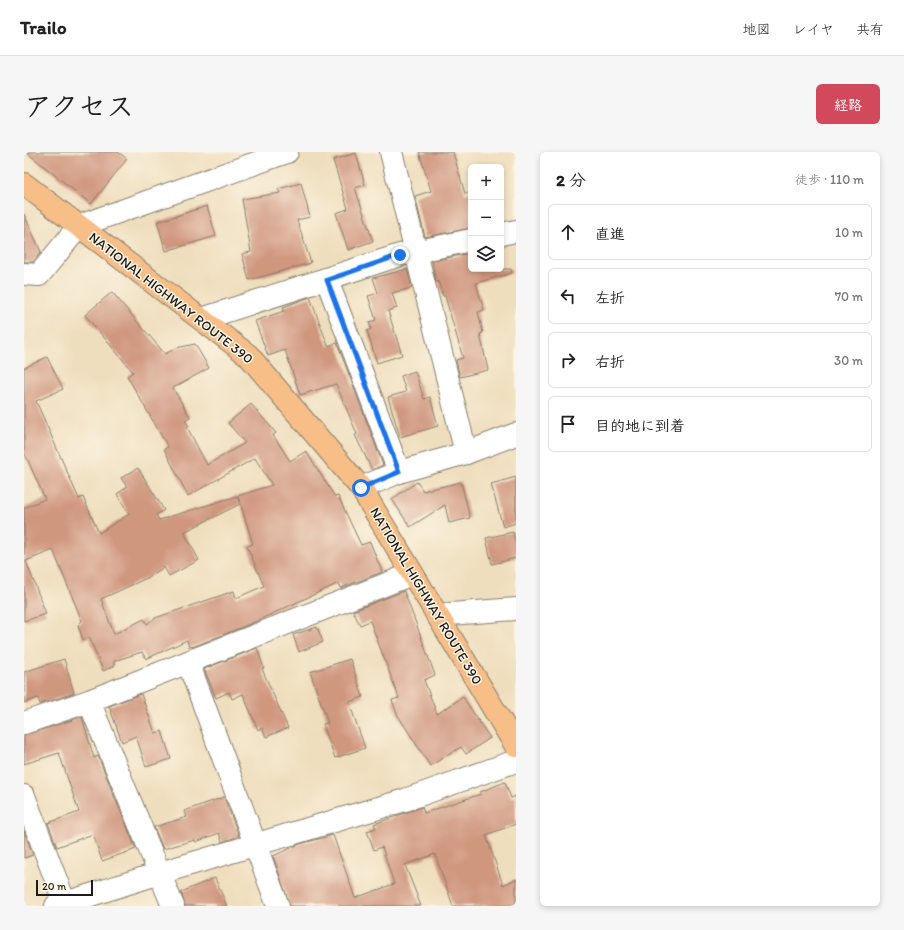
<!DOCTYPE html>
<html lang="ja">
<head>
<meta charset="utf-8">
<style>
	body { margin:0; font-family:Itim,"Klee One",sans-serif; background:#f6f6f6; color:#222 }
	.controls { position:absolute; right:12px; top:12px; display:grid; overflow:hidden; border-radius:6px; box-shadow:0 2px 6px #0003 }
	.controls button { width:36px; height:36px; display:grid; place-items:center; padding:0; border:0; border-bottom:1px solid #e0e0e0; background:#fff; color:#222; font:20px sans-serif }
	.scale { position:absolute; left:12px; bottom:10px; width:57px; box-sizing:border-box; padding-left:4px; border:2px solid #1c1c1c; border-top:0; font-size:11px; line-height:14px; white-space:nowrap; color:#1c1c1c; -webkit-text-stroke:3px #fcf5e5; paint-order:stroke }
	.stop { position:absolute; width:12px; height:12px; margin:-9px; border:3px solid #1a73e8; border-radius:50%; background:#fff }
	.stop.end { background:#1a73e8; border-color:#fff; box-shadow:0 1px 4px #0008 }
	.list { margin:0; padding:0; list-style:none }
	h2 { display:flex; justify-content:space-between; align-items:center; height:52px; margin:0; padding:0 16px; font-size:17px }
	h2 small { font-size:13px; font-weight:400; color:#767676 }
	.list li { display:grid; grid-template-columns:26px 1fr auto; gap:12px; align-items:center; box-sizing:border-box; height:56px; margin:0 8px 8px; padding:0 8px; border:1px solid #e0e0e0; border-radius:6px }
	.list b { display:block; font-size:15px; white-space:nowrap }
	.list em { font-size:13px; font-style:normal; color:#767676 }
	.icon { flex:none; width:22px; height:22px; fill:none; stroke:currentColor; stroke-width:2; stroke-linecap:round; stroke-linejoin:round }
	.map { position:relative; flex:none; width:492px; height:754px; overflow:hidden; border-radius:6px }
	header { display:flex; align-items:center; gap:24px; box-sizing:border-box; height:56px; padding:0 20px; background:#fff; border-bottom:1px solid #e0e0e0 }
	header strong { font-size:19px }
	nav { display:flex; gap:22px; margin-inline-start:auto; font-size:14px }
	.intro { display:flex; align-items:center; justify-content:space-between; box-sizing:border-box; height:96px; padding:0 24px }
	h1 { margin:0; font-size:28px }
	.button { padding:10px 18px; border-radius:6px; background:#d1495b; color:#fff; font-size:14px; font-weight:700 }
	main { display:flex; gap:24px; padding:0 24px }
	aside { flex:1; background:#fff; border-radius:6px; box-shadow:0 2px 6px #0003 }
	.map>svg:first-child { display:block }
</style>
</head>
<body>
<header>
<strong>Trailo</strong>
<nav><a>地図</a><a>レイヤ</a><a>共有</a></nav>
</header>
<div class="intro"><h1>アクセス</h1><a class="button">経路</a></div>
<main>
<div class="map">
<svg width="492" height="754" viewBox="0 0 492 754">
	<rect width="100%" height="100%" fill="#fcf5e5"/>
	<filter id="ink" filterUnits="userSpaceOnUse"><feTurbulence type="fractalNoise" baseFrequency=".025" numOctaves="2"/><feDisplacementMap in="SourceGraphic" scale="8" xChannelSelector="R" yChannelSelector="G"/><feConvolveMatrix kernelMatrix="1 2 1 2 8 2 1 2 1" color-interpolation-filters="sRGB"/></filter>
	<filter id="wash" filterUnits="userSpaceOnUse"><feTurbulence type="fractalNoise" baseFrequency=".012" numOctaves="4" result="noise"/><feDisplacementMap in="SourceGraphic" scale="16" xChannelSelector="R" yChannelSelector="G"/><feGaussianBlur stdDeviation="0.9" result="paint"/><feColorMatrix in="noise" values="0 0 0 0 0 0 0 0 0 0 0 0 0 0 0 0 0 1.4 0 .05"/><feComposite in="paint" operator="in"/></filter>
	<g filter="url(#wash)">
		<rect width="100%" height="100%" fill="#efdebd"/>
		<g id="blocks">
			<g fill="#d0977f">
				<path d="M2 0H94L103 7 67 52Z"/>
				<path d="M395 0H429L441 42 447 40V76L401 85 391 44 407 39Z"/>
				<path d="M332 1 341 33 331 36 349 89 324 98 312 61 324 57 309 8Z"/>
				<path d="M277 31 286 65 273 68 287 111 225 128 218 102 227 100 218 47 256 41 254 37Z"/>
				<path d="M183 54 192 84 142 99 133 70Z"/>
				<path d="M0 62 17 100 9 110H0Z"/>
				<path d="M447 101V117H487L488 121 452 131 460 158 454 160 459 181 456 182 464 218 436 225 432 208 439 206 421 144H419L414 129 412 130 408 109Z"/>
				<path d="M383 117 388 136 368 141 373 156 364 159 378 203 353 211 343 179 347 177 345 170 352 168 344 144 354 141 349 126Z"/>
				<path d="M88 140 141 202 152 196 171 192 185 216 149 236 166 265 161 268 165 274 163 275 183 313 221 291 204 271 227 252 252 281 249 283 266 309 282 299 311 345 314 344 337 393 346 390 358 420 317 436 315 431 226 472 171 494 165 495 163 488 122 507 118 500 90 509V514L79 519 65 485 59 488 54 473 58 469 29 398 2 409 22 462 0 469V356L21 347 0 300V216L23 205 39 237 12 249 55 347 59 345 75 381 105 362 93 342 103 335 97 326 114 316 140 358 132 363 135 368 213 344 216 352 160 380 175 408 145 424 140 415 125 425 77 447 90 482 120 467 123 472 131 466 210 439 212 446 240 434 223 394 229 392 214 344 248 333 231 306 164 344 140 297 144 295 103 224 109 220 61 163Z"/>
				<path d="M286 145 304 194 313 191 359 313 348 318 331 283 333 282 312 232 276 243 261 198 244 204 231 169 260 159 259 155Z"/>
				<path d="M391 219 400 247 406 245 414 274 376 285 364 245 382 240 377 224Z"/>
				<path d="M492 325V371L479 375 467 332Z"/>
				<path d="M393 330 399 339 437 330 446 366 425 371 421 353 386 375 368 347Z"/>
				<path d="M489 380 492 393V406L468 412 462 386Z"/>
				<path d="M380 439 411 523 400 528 413 562 439 545 466 586 442 602 437 595 406 614 373 562 368 548 375 546 346 469 336 473 329 459Z"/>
				<path d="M293 475 299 490 275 500 269 483Z"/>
				<path d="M233 496 240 516 238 517 264 576 242 585 238 576 234 578 219 542 208 547 205 540 192 546 180 517Z"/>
				<path d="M40 507 50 541 16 552 14 546 0 551V520Z"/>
				<path d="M326 507 339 545 325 550 341 596 311 606 299 572 304 571 286 520Z"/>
				<path d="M117 542 131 581 138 579 147 607 122 615 112 584 98 590 85 554Z"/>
				<path d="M58 565 70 606 74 604 112 697 78 709 69 682 33 695 24 671 55 660 35 601 0 612V583Z"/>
				<path d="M481 630 487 646 492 644V672L462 683 479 733 492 727V754H429L411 702 381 713 397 754H266L249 704 276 692 309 683 331 746 370 732 358 695 350 698 343 679 352 676 350 672 398 655 400 661 457 642 456 640Z"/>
				<path d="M200 645 215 684 198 690 195 681 172 690 171 688 139 697 130 675 163 665 160 659Z"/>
				<path d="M0 679 9 703 0 706Z"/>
				<path d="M191 726 203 754H161L157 740Z"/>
			</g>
		</g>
	</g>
	<g filter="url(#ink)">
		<use href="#blocks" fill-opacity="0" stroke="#867d6c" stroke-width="1"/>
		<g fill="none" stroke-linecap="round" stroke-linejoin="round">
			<g stroke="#867d6c" stroke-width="24">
				<g id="minor">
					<path d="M367 0 442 301"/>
					<path d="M477 82 492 79"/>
					<path d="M0 122 15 123 55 74 263 0"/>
					<path d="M303 128 375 320"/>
					<path d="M178 167 376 103 447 88"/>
					<path d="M337 336 375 320 442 301 492 282"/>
					<path d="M413 463 492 457"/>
					<path d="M164 510 254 754"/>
					<path d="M65 549 149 754"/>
					<path d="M0 571 65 549 388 422"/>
					<path d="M0 644 42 754"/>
					<path d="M32 754 136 721 381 648 492 609"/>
				</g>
			</g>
			<g stroke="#867d6c" stroke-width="24">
				<path id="highway" d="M0 32 224 203 337 336 492 594"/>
			</g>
			<use href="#minor" stroke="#fff" stroke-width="22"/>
			<use href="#highway" stroke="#f7be87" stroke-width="22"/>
		</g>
	</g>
	<g fill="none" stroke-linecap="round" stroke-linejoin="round" filter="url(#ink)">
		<path stroke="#1a73e8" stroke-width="5" d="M337 336 375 320 303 128 376 103"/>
	</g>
	<g text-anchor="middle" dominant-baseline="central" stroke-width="3" stroke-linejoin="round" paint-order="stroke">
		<g font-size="14" fill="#1c1c1c" stroke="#fcf5e5">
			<text transform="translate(147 146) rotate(38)">NATIONAL HIGHWAY ROUTE 390</text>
			<text transform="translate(402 444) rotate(59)">NATIONAL HIGHWAY ROUTE 390</text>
		</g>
	</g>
</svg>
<div class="controls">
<button>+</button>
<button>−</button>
<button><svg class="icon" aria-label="layers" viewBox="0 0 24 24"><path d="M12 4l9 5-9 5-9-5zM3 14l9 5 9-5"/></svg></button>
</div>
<div class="scale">20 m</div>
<div class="stop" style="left:337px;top:336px"></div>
<div class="stop end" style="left:376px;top:103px"></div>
</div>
<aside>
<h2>2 分<small>徒歩 · 110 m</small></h2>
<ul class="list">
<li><svg class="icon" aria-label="ahead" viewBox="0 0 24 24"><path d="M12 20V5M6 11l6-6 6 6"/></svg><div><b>直進</b></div><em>10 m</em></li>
<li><svg class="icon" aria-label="left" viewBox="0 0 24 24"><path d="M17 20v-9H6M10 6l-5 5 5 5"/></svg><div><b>左折</b></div><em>70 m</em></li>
<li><svg class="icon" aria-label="right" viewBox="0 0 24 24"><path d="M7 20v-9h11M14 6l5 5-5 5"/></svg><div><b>右折</b></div><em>30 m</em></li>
<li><svg class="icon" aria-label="arrive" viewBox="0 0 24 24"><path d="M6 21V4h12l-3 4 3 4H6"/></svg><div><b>目的地に到着</b></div></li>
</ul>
</aside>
</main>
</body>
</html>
